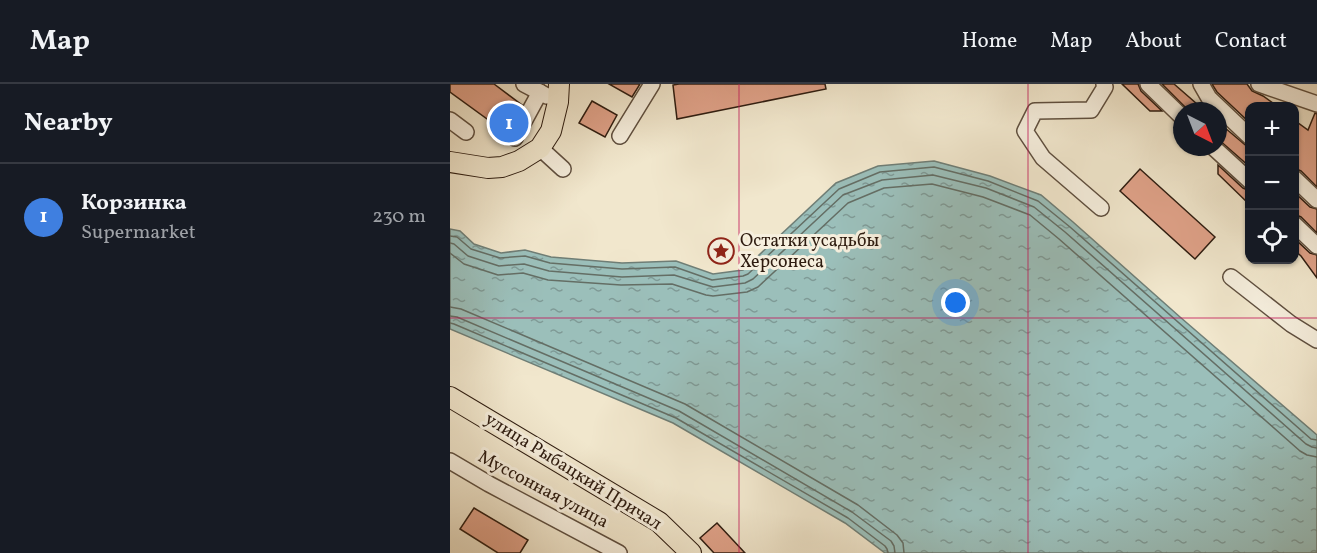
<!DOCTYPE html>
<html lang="en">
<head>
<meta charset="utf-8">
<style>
	body { margin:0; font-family:Vollkorn,serif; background:#20242c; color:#f1f3f6 }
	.controls { position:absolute; right:18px; top:18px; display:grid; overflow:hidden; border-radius:12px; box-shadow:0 2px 4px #0004 }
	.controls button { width:54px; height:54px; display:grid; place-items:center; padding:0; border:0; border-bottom:2px solid #363941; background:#171b24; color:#f1f3f6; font:30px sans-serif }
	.compass { position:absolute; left:723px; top:18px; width:54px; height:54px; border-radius:50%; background:#171b24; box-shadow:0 2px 4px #0004; rotate:138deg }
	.you { position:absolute; left:506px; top:219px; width:21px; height:21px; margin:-15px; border:4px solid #fff; border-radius:50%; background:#1a73e8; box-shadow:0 0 0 9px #1a73e833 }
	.badge { display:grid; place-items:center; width:39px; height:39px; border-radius:50%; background:#0b8043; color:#fff; font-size:20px; font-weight:700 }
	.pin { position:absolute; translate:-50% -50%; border:3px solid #fff; box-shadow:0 2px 6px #0006 }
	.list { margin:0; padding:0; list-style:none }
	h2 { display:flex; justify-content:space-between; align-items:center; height:78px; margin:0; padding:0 24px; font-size:26px }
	h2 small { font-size:20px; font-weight:400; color:#9ea1a6 }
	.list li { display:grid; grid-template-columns:39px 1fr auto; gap:18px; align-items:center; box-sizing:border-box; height:108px; padding:0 24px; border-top:2px solid #363941 }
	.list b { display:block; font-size:22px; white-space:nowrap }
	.list p { margin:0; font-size:20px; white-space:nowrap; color:#9ea1a6 }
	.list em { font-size:20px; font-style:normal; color:#9ea1a6 }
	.icon { flex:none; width:33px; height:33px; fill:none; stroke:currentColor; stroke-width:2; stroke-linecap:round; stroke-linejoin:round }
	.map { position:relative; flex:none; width:867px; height:469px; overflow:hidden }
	header { display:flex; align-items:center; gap:36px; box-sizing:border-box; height:84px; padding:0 30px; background:#171b24; border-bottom:2px solid #363941 }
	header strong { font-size:28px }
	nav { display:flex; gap:33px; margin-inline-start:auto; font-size:21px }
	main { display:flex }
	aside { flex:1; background:#171b24 }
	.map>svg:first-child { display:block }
</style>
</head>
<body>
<header>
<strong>Map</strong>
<nav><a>Home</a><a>Map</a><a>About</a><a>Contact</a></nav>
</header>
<main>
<aside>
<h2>Nearby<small></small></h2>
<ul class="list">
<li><span class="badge" style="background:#3f7fe0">1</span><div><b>Корзинка</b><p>Supermarket</p></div><em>230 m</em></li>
</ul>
</aside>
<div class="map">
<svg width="867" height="469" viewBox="0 0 867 469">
	<defs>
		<pattern id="water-ripples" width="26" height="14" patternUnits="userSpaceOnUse" patternTransform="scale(1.5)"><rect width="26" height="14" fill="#9bbfba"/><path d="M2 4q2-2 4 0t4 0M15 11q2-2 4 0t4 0" fill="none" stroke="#7f9a96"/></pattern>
	</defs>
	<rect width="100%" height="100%" fill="#f1e7cd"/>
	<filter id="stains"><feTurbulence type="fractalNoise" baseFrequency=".00333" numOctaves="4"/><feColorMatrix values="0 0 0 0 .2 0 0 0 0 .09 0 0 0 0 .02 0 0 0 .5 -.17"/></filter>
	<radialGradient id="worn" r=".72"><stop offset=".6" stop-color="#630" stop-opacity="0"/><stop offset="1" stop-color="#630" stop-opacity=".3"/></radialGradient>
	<path fill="url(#water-ripples)" stroke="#6f7e76" stroke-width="1.5" d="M484 77 540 92 591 111 623 138 730 233 867 351V469H435L395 439 223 339 0 245V145L10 147 24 160 51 169 75 166 101 173 172 179 226 177 263 190 293 186 386 99 428 82Z"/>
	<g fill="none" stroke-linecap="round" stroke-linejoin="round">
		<g stroke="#646e65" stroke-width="1.5">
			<path d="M0 152 7 153 21 165 50 174 75 172 100 179 172 185 225 183 262 196 293 192 298 190 389 105 430 88 484 83 538 97 588 117 620 143 861 355 867 356"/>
			<path d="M0 159 4 160 18 172 49 182 74 180 99 187 172 193 224 191 263 203 295 199 303 195 393 111 432 96 483 91 536 104 584 123 615 148 856 360 862 363 867 364"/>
			<path d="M0 169 14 180 48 191 73 189 98 196 171 201 222 200 256 211 263 212 297 208 308 203 398 119 434 104 482 100 533 113 580 131 609 155 850 367 857 371 867 373"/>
			<path d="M0 223 11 225 235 320 408 421 447 451 453 459 454 469"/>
			<path d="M0 232 7 233 229 327 402 428 441 457 444 462 445 469"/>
			<path d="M0 239 4 240 226 334 398 434 435 462 437 465 438 469"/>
		</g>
	</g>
	<g fill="#e0a289" stroke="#2e1c10" stroke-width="1.5">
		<path d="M0 0H44L72 21 64 35 55 48 0 8Z"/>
		<path d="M159 0H190L182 13Z"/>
		<path d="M229 0H375L376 5 227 35 223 1Z"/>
		<path d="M672 0H688L691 7 712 27H700Z"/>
		<path d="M712 0H724L755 27H739Z"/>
		<path d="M762 0H797L802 7 813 12 827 22H800V39L767 8Z"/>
		<path d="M142 17 167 31 155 53 129 39Z"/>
		<path d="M865 29 867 30V103L851 87 844 84V36L858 46Z"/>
		<path d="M768 38 800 65V83L768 55Z"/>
		<path d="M768 81 793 104 800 107V121L768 90Z"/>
		<path d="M690 85 765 153 745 175 670 107Z"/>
		<path d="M844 108 860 123 867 125V149L851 133 844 130Z"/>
		<path d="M844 154 860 169 867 171V194L851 172 844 166Z"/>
		<path d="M24 424 78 456 70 469H48L10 445Z"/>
		<path d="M267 439 295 469H264L250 454Z"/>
	</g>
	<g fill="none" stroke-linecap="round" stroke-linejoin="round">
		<g stroke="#5f4f3f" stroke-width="18">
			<g id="minor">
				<path d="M74 0 97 12"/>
				<path d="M698 0 732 33"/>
				<path d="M751 0 759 14 800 53"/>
				<path d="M809 0 867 20"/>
				<path d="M0 36 16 48"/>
				<path d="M170 52 202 0"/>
				<path d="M65 54 90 8"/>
				<path d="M763 63 800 97"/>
				<path d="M90 64 113 85"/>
				<path d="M844 94 867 116"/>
				<path d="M651 124 593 74 575 47 585 27 641 26 655 3 654 0"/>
				<path d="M844 140 867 162"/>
				<path d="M781 193 841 240 867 256"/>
				<path d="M0 377 39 400 169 469"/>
			</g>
		</g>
		<g stroke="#2e1c10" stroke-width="22">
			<g id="major">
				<path d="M0 78 38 84 52 83 69 77 90 64 101 47 108 18 109 0"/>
				<path d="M0 313 209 438 241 469"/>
			</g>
		</g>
		<use href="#minor" stroke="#f6efde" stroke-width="15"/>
		<use href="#major" stroke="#f1e7cd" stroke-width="20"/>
	</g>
	<path fill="none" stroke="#c2185b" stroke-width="1.5" stroke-opacity="0.55" d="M289 0V469M578 0V469M0 234H867"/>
	<defs>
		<g id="sight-ring" transform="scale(1.35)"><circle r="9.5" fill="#f6efde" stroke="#8f2418" stroke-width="1.5"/><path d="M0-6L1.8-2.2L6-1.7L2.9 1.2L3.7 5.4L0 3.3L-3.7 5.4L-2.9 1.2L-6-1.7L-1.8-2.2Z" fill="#8f2418"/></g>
	</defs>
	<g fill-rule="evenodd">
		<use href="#sight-ring" x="271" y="167"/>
	</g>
	<g text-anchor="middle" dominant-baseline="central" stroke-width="6" stroke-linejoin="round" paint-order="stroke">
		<g font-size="18" fill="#2e1c10" stroke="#f6efde" text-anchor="start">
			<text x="290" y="157">Остатки усадьбы<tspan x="290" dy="21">Херсонеса</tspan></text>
		</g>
		<g font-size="18" fill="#2e1c10" stroke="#f6efde">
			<text transform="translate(123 388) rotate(32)">улица Рыбацкий Причал</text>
			<text transform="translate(93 406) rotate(28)">Муссонная улица</text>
		</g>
	</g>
	<rect width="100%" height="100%" filter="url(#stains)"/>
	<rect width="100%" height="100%" fill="url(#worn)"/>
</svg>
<div class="controls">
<button>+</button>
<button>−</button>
<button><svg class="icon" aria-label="locate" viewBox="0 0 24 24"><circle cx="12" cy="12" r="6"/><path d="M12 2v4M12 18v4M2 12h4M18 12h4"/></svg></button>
</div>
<svg class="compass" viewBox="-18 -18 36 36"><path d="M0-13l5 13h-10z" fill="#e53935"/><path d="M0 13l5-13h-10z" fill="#9ea1a6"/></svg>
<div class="you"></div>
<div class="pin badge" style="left:59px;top:39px;background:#3f7fe0">1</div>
</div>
</main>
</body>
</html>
